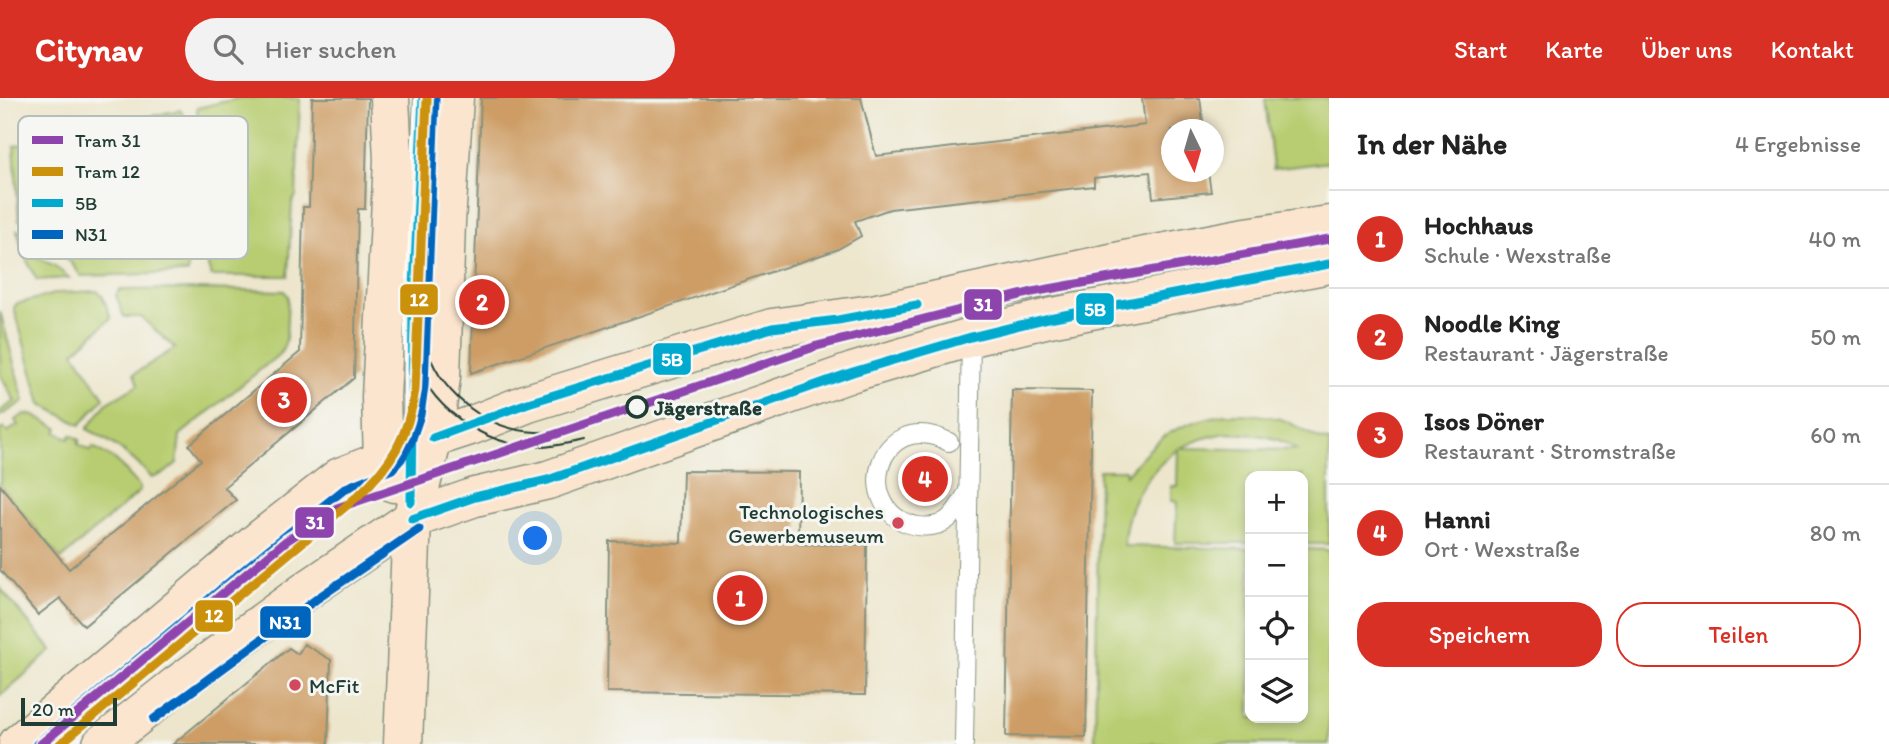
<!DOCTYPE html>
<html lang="de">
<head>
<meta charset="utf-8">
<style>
	body { margin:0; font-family:Itim,sans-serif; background:#f2f2f2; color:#222 }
	.controls { position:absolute; right:21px; bottom:21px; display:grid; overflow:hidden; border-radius:14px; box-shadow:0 4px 10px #0003 }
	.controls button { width:63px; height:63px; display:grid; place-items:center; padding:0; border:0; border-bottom:2px solid #e0e0e0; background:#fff; color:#222; font:35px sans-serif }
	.compass { position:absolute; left:1161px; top:21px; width:63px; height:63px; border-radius:50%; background:#fff; box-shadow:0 4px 10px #0003; rotate:175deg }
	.scale { position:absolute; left:21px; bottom:18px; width:96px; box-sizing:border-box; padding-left:7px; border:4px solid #1f3d34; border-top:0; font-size:19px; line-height:24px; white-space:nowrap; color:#1f3d34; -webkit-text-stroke:5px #f6f6f2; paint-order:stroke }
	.you { position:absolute; left:536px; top:441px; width:24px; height:24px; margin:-18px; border:5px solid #fff; border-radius:50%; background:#1a73e8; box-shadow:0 0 0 10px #1a73e833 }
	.badge { display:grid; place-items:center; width:46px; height:46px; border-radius:50%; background:#d93025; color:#fff; font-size:23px; font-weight:700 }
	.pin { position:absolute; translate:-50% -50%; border:4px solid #fff; box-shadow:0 2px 7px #0006 }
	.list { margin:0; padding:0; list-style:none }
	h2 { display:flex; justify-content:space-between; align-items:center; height:91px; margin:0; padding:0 28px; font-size:30px }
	h2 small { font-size:23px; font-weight:400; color:#767676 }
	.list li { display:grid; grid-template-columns:46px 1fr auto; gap:21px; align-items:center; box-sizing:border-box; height:98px; padding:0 28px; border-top:2px solid #e0e0e0 }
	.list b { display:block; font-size:26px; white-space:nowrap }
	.list p { margin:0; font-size:23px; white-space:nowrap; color:#767676 }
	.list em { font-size:23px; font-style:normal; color:#767676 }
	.actions { display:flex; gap:14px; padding:21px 28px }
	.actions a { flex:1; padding:16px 0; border:2px solid #d93025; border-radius:28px; text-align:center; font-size:24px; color:#d93025 }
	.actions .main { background:#d93025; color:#fff }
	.icon { flex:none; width:38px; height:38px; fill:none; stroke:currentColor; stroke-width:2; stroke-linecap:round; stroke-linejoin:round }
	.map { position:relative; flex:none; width:1329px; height:646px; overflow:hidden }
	header { display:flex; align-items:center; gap:42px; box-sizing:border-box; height:98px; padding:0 35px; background:#d93025; color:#fff }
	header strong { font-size:33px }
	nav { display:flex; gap:38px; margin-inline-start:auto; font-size:24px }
	.search { width:490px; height:63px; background:#f2f2f2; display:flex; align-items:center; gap:18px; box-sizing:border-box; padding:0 24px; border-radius:38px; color:#767676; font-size:26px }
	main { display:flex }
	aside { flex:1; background:#fff }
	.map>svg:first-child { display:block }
</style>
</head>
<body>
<header>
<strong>Citynav</strong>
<div class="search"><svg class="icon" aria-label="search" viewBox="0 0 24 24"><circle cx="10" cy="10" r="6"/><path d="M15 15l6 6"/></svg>Hier suchen</div>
<nav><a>Start</a><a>Karte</a><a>Über uns</a><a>Kontakt</a></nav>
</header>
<main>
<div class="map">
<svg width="1329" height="646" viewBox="0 0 1329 646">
	<rect width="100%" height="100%" fill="#f6f6f2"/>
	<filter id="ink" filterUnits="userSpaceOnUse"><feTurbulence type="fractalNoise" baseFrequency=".0143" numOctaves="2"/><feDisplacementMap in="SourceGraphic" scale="14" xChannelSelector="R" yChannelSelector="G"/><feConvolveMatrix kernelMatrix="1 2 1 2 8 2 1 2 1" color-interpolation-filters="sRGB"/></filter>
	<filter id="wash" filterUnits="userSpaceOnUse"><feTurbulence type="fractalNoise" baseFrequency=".00686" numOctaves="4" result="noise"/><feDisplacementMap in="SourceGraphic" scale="28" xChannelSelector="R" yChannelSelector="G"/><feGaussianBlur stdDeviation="1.57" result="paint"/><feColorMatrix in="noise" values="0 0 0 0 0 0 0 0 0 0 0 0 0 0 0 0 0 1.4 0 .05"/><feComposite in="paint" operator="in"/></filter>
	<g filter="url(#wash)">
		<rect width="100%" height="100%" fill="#ede6cc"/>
		<g fill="#b8cd71" stroke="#6c8552" stroke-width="2" fill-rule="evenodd">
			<path d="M240 0H300L296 98 292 105 288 178H211L203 151 197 10Z"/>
			<path d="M1265 0H1329V64L1273 71Z"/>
			<path d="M180 12 183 16 184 25 131 27V39L108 35 103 28Z"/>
			<path d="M73 35 83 45 132 57 135 146 188 145V175L81 178C61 150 48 140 19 122L14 48Z"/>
			<path d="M17 132 28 136 38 160 55 168 69 180 37 182 25 159Z"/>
			<path d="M198 191 284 193 288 198 286 242 282 254 180 337 177 365 165 375 152 380C133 359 113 344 87 331L106 306 138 287 134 276 175 250 141 219H124L116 197 119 192Z"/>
			<path d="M97 193 102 197 111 220 74 254 104 300 80 327 41 306 14 210 16 206 58 195Z"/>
			<path d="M0 213 24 303 0 318V313L15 303 0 277Z"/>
			<path d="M25 316 33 317 58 330 56 334 69 341 71 337 80 342 78 346 91 353 93 349 117 363 139 388 140 393 61 461 2 390 0 391V332L4 330 7 334 18 327 15 322Z"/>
			<path d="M1225 316C1243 316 1262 316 1280 321 1295 325 1316 343 1329 343V446H1303V378H1250V445H1175L1177 404 1171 403V388H1177L1178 351C1146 375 1125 407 1124 448L1250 451V620H1303V451L1329 452V646H1095L1099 372H1125L1126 377C1159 337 1174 327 1225 316ZM1224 335C1250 336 1276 336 1297 352L1180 350 1201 341Z"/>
			<path d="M0 490 52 553 0 598Z"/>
		</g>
		<g id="blocks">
			<g fill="#cd9d65">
				<path d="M312 0H368L365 111H358L354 280 224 389 236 402 84 528 60 500 38 517 0 472V387L69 471 201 362 189 347 300 254 303 109H309Z"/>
				<path d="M481 0H861L876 58 1145 27 1142 0H1200L1204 32H1172V74H1208L1211 94 1153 100 1150 74 1094 80V88L890 111 855 123 861 138 836 152 471 275Z"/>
				<path d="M1012 292 1092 293 1086 639 1006 638Z"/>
				<path d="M683 373 799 374 798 446 867 447 865 597 607 594 609 443 681 445Z"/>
				<path d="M304 546 331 562 328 646H173L289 550 298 556Z"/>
			</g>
		</g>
	</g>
	<g filter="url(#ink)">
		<use href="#blocks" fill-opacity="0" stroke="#869280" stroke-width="2"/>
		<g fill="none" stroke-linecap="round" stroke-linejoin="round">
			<g stroke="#869280" stroke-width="20">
				<g id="lane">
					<path d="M949 344C875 306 850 417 918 428 946 432 955 416 967 395"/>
					<path d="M412 351 413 211 423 0"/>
					<path d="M964 646 971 239"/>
				</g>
			</g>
			<g stroke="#869280" stroke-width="41">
				<g id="secondary">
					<path d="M390 0 393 62 381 299 383 362 394 385"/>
					<path d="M18 646 261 441 340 379 412 351 433 340 470 328 528 305 772 230 872 216 1125 162 1246 139 1329 127"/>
					<path d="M102 646 177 587 307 492 412 421 475 399 548 382 853 274 971 239 1049 220 1329 166"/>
					<path d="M403 646 412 421 433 340 441 279 446 124 454 0"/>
				</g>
			</g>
			<use href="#lane" stroke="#fff" stroke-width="18"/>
			<use href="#secondary" stroke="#fce5cf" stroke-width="38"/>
			<g stroke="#1f3d34" stroke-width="2">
				<path d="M407 209C408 223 409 238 412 252 426 309 484 349 542 349 556 348 570 345 584 342"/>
				<path d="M422 210C423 221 423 232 425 243 437 293 484 332 536 334 550 335 565 330 579 327"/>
			</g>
			<g stroke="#f6f6f2" stroke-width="14">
				<g id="bus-1">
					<path d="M433 340 528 305 772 230 838 222 917 207"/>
					<path d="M411 404 413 211 423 0"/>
					<path d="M412 421 475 399 548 382 853 274 971 239 1049 220 1329 166"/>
				</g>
			</g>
			<g stroke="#f6f6f2" stroke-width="14">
				<g id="bus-2">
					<path d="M154 621 318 500 419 431"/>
					<path d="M37 646 269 451 346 390 392 371 401 361 411 343 420 317 424 288 435 0"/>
				</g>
			</g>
			<use href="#bus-1" stroke="#00a9ce" stroke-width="9"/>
			<use href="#bus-2" stroke="#0065bd" stroke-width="9"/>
			<g stroke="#f6f6f2" stroke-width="14">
				<path id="tram-1" d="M41 646 286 443 337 410 817 248 1032 194 1329 141"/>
			</g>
			<g stroke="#f6f6f2" stroke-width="14">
				<path id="tram-2" d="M60 646 358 398C392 366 408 339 415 292L427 1"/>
			</g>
			<use href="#tram-1" stroke="#8e44ad" stroke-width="9"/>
			<use href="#tram-2" stroke="#cc910a" stroke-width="9"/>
		</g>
	</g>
	<circle fill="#f6f6f2" stroke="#1f3d34" stroke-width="3.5" cx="637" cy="309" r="10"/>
	<g fill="#d1495b" stroke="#f6f6f2" stroke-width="2.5">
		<circle cx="898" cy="425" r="7"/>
		<circle cx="295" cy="587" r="7"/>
	</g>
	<g text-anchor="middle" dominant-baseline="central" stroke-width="6" stroke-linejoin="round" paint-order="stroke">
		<g font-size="21" font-weight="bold" fill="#1f3d34" stroke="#f6f6f2" text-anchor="start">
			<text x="654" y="309">Jägerstraße</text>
		</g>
		<g font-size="21" fill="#1f3d34" stroke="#f6f6f2" text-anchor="end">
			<text x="884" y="413">Technologisches<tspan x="884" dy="24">Gewerbemuseum</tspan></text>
			<text x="309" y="587" text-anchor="start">McFit</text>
		</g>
	</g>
	<rect x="18" y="18" width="230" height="143" rx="10" fill="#f6f6f2" stroke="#b6beb9" stroke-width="2"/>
	<rect x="32" y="38" width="31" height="8" fill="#8e44ad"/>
	<rect x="32" y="69" width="31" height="9" fill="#cc910a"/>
	<rect x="32" y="101" width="31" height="8" fill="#00a9ce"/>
	<rect x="32" y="132" width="31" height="9" fill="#0065bd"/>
	<g font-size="19" fill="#1f3d34">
		<text x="75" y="49">Tram 31</text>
		<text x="75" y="80">Tram 12</text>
		<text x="75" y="112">5B</text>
		<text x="75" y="143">N31</text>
	</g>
	<g stroke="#f6f6f2" stroke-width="2.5">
		<rect x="399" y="185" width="40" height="33" rx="7" fill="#cc910a"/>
		<rect x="963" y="190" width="40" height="33" rx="7" fill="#8e44ad"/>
		<rect x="1075" y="194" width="40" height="34" rx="7" fill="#00a9ce"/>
		<rect x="652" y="244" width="40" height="34" rx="7" fill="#00a9ce"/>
		<rect x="294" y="408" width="41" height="33" rx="7" fill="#8e44ad"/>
		<rect x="194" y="501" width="40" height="34" rx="7" fill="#cc910a"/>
		<rect x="259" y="507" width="53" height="34" rx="7" fill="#0065bd"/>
	</g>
	<g font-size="19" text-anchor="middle" font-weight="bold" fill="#fff">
		<text x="419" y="208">12</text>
		<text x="983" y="213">31</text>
		<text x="1095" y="218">5B</text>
		<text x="672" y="268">5B</text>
		<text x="315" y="431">31</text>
		<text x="214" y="524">12</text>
		<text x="285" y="531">N31</text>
	</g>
</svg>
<div class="controls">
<button>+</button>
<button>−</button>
<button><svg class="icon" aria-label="locate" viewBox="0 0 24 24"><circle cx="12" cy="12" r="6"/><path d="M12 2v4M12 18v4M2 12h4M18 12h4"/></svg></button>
<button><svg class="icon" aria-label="layers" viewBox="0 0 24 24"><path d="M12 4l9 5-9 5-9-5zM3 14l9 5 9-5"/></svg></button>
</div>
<svg class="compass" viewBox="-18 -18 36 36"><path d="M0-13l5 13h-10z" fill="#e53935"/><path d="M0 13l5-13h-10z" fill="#767676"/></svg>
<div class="scale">20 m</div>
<div class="you"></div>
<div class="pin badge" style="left:740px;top:500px">1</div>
<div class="pin badge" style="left:482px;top:204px">2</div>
<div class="pin badge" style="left:284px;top:302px">3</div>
<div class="pin badge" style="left:925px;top:381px">4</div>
</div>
<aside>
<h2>In der Nähe<small>4 Ergebnisse</small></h2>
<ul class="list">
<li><span class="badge">1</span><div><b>Hochhaus</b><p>Schule · Wexstraße</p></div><em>40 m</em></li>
<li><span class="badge">2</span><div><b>Noodle King</b><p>Restaurant · Jägerstraße</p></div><em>50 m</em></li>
<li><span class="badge">3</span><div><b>Isos Döner</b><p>Restaurant · Stromstraße</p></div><em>60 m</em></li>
<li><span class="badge">4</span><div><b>Hanni</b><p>Ort · Wexstraße</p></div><em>80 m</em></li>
</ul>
<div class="actions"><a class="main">Speichern</a><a>Teilen</a></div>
</aside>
</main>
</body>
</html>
